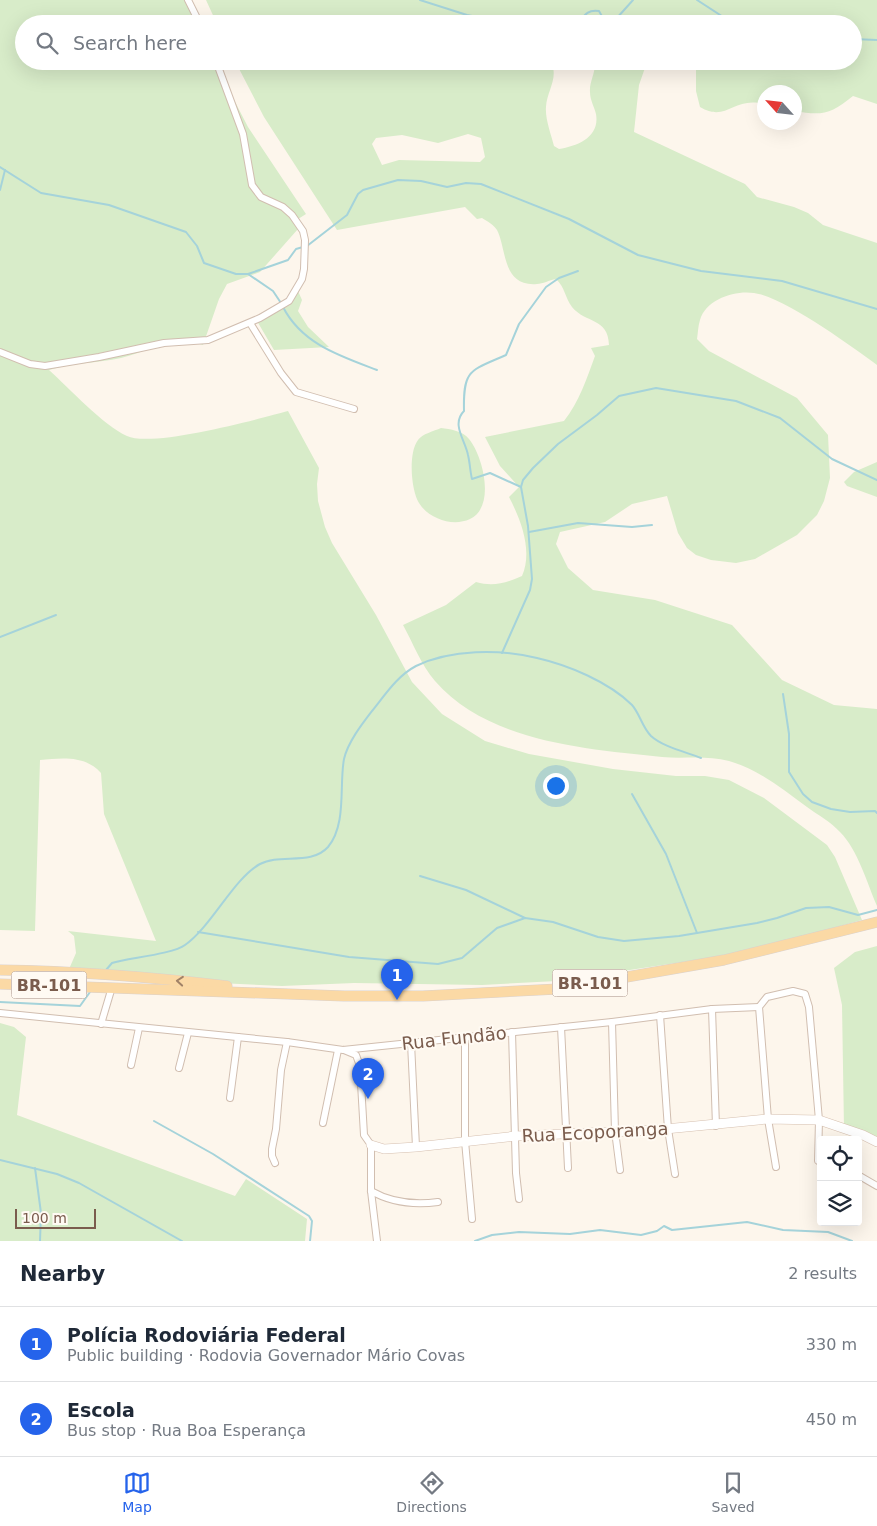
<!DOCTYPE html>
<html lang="en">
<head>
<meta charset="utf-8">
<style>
	body { margin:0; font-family:"DejaVu Sans",sans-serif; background:#f2f2f3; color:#1f2937 }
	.controls { position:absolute; right:15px; bottom:15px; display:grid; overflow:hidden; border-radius:5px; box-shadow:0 5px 20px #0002 }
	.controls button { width:45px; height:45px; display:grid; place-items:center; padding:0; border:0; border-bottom:1px solid #e0e1e3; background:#fff; color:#1f2937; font:25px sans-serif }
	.compass { position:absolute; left:757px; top:85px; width:45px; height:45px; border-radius:50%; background:#fff; box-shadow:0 5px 20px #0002; rotate:297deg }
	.scale { position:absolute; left:15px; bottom:12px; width:81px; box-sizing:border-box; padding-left:5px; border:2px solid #7a5c4d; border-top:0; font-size:14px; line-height:18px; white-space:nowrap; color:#7a5c4d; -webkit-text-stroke:4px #fffaf3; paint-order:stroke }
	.you { position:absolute; left:555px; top:785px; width:18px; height:18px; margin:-12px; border:4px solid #fff; border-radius:50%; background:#1a73e8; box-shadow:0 0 0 8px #1a73e833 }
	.badge { display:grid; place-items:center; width:32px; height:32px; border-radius:50%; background:#2563eb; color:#fff; font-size:16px; font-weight:700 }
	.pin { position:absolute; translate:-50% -41px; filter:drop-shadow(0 1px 2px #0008) }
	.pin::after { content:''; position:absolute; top:26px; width:18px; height:15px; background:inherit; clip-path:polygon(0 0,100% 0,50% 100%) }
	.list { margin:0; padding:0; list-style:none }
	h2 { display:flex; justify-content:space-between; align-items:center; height:65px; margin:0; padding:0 20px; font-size:21px }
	h2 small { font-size:16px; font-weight:400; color:#747a83 }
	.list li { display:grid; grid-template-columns:32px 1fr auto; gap:15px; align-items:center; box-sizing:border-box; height:75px; padding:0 20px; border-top:1px solid #e0e1e3 }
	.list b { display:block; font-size:19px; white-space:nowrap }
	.list p { margin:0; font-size:16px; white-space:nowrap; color:#747a83 }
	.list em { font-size:16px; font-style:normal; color:#747a83 }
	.icon { flex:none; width:28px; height:28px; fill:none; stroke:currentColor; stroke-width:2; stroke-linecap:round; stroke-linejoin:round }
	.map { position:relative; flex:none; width:877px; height:1241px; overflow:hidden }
	.search { position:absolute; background:#fff; box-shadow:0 5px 20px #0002; left:15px; right:15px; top:15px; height:55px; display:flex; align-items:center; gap:12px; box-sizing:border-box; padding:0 18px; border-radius:28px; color:#747a83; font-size:19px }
	.sheet { height:215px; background:#fff }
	nav { display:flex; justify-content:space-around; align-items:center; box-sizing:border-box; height:70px; border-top:1px solid #e0e1e3; background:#fff; font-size:14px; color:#747a83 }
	nav a { display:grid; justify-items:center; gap:2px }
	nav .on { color:#2563eb }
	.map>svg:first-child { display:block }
</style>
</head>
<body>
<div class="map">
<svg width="877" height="1241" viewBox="0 0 877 1241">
	<rect width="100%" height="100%" fill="#fdf6ec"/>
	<g fill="#d8ecc9" fill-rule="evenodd">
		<path d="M0 0H186L197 24H24V61H214L248 127 306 214 295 221 298 229 260 272 227 284 219 299 203 345C174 335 149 351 121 358 97 363 71 363 49 370 70 389 103 425 127 436 152 448 258 419 288 411L319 468 317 484 318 501 325 527 332 543 376 615 412 682 442 714 485 741 529 754 613 769 676 776H705L729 780 764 798 827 845 835 857 862 920 742 953 557 981 482 985 354 983 282 986 66 976 76 953 74 936 68 931 156 941 104 814 101 773C85 755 62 758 40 760L35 931 0 930Z"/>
		<path d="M206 0H877V104L853 96C831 114 822 116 795 111L794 92H764V104C733 96 727 123 700 107L696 91V69L689 61H853V24H217Z"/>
		<path d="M235 61H551C559 79 547 90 546 107 545 119 551 134 554 146L559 149C578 146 600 137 596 114 594 106 590 100 590 92 589 81 597 71 594 61H657L646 65 639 85 634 132 745 184 757 197 794 207 808 213 823 225 877 243V365C851 346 784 297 754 293 735 290 706 299 700 320 698 326 698 333 697 339L709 351 797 398 828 435 830 478 824 501 817 515 797 535 755 559 736 563 711 560 696 555 687 548 678 533 667 496 632 504 605 522 560 532 556 544 568 568 593 590 655 600 732 625 782 680 834 705 877 709V906C867 883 858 850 840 832 831 822 818 815 807 807 782 789 760 770 729 761 707 755 685 759 662 757 586 749 488 742 435 681 421 665 413 643 403 625L446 605 476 582C493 587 506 583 522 576 533 551 521 520 509 497L519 487 500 466 485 437 564 421C579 402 587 378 595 356L591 348 609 345C608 317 586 324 572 307 565 298 565 287 556 279 549 280 543 284 537 284 502 287 507 250 497 230 494 225 487 221 482 218L477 219 465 207 337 230 264 117ZM468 134 481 138 485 157 480 162 399 160 382 165 372 144 376 138 402 135 438 143Z"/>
		<path d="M298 291 302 300 298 311 308 327 329 347 274 350 257 321 290 305Z"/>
		<path d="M441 428C450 429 463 431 469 439 483 456 496 507 470 519 453 527 429 519 419 503 411 490 408 453 418 440 422 434 434 431 441 428Z"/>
		<path d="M877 462V497L847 486 844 482 854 472Z"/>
		<path d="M877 946V1144L844 1128 842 1005 834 968 855 952Z"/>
		<path d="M0 1023 14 1027 26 1037 17 1115 235 1196 246 1179 307 1219 305 1241H0Z"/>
	</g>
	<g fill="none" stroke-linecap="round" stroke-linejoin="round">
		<g stroke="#a5d3da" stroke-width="2">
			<path d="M420 0 467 15 513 24"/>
			<path d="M697 0 734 24"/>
			<path d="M578 24C584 16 587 9 599 11L604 20 616 19 633 0"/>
			<path d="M853 39 877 40"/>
			<path d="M0 167 41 193 109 205 186 232 197 246 204 263 236 274H248L288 260 296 249 303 247"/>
			<path d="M0 190 5 170"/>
			<path d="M307 246 347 215 358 194 363 190 398 180 421 181 447 187 466 183 481 184 569 219 638 255 701 271 782 281 877 309"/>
			<path d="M248 274 273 291 281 303"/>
			<path d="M283 307C302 344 340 356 377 370"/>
			<path d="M521 487 490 473 472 479C470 471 470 463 468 455 465 440 451 424 464 411 463 369 470 371 506 355L519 324 546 287 559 278 578 271"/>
			<path d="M529 532 578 523 632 527 652 525"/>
			<path d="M0 637 56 615"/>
			<path d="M502 653 530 590 532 579 528 526 521 487 523 480 533 468 558 444 597 415 619 396 656 388 736 401 780 418 832 459 877 480"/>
			<path d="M783 694 789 734V772L803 794 812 802 831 809 850 812 875 811 877 813"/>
			<path d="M632 794 666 854 697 933"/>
			<path d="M420 876 466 890 525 918"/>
			<path d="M198 932 349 957 438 964 462 958 497 928 525 918 553 922 598 937 624 941 679 936 757 923 777 918 806 908 829 907 858 915 877 910"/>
			<path d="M106 970 112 963C129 958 173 954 185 945 211 927 234 878 260 864 280 853 311 866 328 847 347 824 339 785 344 759 348 742 362 724 372 711 385 695 397 676 416 666 451 649 500 649 537 658 568 665 609 682 632 705 640 714 642 727 651 736 663 747 686 752 701 758"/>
			<path d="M0 1002 80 1006 90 992"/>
			<path d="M154 1121 213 1154 309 1216 312 1221 310 1241"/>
			<path d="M0 1160 57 1174 79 1183 182 1241"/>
			<path d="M35 1168 41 1213 40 1241"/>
			<path d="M475 1241 492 1235 519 1232 570 1234 600 1230 641 1235 657 1231 664 1226 672 1230 747 1222 783 1230 828 1232 852 1241"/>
		</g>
		<g stroke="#d1beb0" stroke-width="8">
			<g id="street">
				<path d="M188 0 200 24"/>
				<path d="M250 323 281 373 296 392 354 409"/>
				<path d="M0 352 30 364 45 366 99 357 164 343 208 340 260 318 289 301 302 279 304 269 305 240 303 231 292 215 283 207 261 197 252 185 243 134 216 61"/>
				<path d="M712 1009 716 1126"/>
				<path d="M0 1013 287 1042 343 1050 612 1022 712 1009 759 1007"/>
				<path d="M660 1015 668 1129 675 1174"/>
				<path d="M612 1022 615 1131 620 1170"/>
				<path d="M101 1024 112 987"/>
				<path d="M561 1027 568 1168"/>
				<path d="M512 1032 516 1173 519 1199"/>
				<path d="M465 1037V1141L472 1219"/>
				<path d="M411 1043 416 1147"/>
				<path d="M344 1050 356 1055 360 1066 364 1135 371 1145V1191L377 1241"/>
				<path d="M131 1065 139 1028"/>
				<path d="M179 1068 188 1033"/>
				<path d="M230 1098 238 1037"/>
				<path d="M323 1123 338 1050"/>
				<path d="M275 1163 272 1156V1149L276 1129 281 1070 287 1042"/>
				<path d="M776 1167 768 1119 759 1007 767 997 793 991 805 994 809 1007 819 1120 818 1161 821 1162"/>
				<path d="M858 1175 877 1186"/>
				<path d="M371 1191C392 1203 415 1205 438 1202"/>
			</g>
		</g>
		<g stroke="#d6c0b0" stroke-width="10">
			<path id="secondary" d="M371 1145 384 1149 416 1147 516 1136 655 1130 768 1119 819 1120 863 1135 877 1142"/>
		</g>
		<g stroke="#dad1cd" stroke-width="11">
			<g id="primary">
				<path d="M0 970C76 971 152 977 227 986"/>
				<path d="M0 984 344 996H423L558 989 724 960 877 922"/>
			</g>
		</g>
		<use href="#street" stroke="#fff" stroke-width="6"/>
		<use href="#secondary" stroke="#fff" stroke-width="9"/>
		<use href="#primary" stroke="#fbd9a5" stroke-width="10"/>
	</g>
	<defs><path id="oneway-chevron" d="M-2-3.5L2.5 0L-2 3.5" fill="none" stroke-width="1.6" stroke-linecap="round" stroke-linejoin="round" transform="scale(1.25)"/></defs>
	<use stroke="#a18267" href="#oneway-chevron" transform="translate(180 981) rotate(-175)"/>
	<g text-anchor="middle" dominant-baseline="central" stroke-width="4" stroke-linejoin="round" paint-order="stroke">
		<g fill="#fffaf3" stroke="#a28b7f" stroke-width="1">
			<rect x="552.5" y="969.5" width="75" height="27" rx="4"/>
			<rect x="11.5" y="971.5" width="75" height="27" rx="4"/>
		</g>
		<g font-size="16" font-weight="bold" fill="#7a5c4d">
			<text x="590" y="983">BR-101</text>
			<text x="49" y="985">BR-101</text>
		</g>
		<g font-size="18" fill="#7a5c4d" stroke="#fffaf3">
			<text transform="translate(454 1038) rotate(-6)">Rua Fundão</text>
			<text transform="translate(595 1132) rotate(-3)">Rua Ecoporanga</text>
		</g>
	</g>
</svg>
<div class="controls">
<button><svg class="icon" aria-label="locate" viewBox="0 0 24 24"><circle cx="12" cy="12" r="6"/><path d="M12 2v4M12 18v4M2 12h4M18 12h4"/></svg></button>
<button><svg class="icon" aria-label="layers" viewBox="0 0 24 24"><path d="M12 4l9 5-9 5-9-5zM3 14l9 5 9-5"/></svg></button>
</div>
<svg class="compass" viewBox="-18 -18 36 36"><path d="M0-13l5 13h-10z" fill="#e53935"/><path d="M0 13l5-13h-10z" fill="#747a83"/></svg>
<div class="scale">100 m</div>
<div class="you"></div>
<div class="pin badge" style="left:397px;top:1000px">1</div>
<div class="pin badge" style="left:368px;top:1099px">2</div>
<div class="search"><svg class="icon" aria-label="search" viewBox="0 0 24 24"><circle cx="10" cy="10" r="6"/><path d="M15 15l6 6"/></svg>Search here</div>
</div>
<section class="sheet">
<h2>Nearby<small>2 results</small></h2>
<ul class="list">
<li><span class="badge">1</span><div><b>Polícia Rodoviária Federal</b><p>Public building · Rodovia Governador Mário Covas</p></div><em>330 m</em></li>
<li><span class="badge">2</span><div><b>Escola</b><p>Bus stop · Rua Boa Esperança</p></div><em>450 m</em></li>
</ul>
</section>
<nav>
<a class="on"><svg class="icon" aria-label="map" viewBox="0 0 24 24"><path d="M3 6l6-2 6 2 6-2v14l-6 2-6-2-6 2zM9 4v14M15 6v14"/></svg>Map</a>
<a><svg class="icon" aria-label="directions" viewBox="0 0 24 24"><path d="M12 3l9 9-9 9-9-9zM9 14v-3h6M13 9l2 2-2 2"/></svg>Directions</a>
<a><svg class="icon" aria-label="saved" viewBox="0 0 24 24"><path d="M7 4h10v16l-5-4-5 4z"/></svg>Saved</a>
</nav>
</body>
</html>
